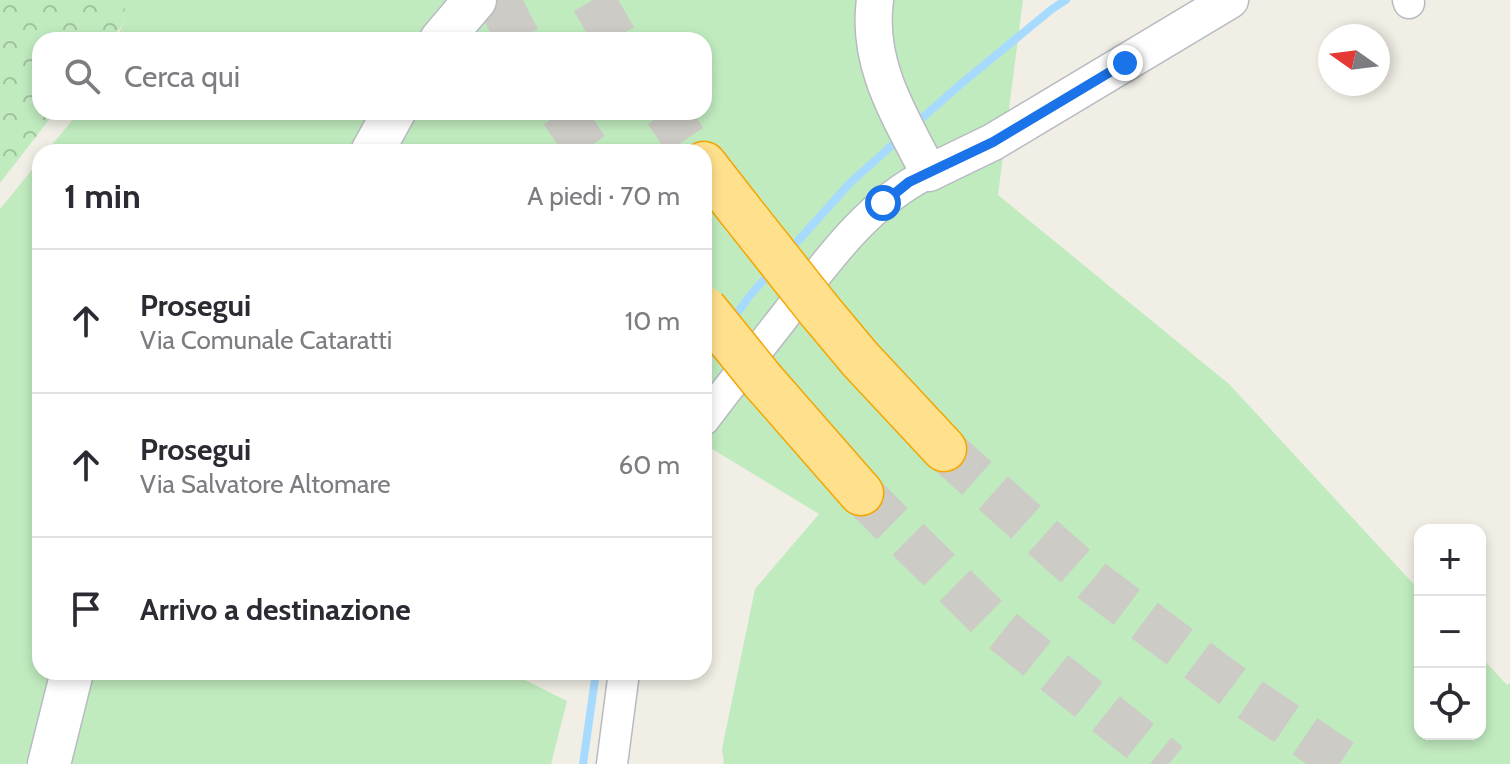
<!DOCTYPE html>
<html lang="it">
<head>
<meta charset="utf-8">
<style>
	body { margin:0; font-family:Cabin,sans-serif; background:#f2f2f3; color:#2b2b33 }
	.controls { position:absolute; right:24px; bottom:24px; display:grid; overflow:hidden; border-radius:16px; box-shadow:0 4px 12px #0003 }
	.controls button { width:72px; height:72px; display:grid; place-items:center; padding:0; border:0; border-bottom:2px solid #e1e1e2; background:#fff; color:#2b2b33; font:40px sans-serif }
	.compass { position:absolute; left:1318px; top:24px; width:72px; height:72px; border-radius:50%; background:#fff; box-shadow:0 4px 12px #0003; rotate:284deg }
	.stop { position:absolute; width:24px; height:24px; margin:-18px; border:6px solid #1a73e8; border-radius:50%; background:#fff }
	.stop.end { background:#1a73e8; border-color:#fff; box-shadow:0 2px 8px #0008 }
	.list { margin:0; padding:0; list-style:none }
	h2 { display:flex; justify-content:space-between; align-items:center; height:104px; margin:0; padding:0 32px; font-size:34px }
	h2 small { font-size:26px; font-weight:400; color:#7c7c81 }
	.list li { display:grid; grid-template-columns:52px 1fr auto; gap:24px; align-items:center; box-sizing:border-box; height:144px; padding:0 32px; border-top:2px solid #e1e1e2 }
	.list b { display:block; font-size:30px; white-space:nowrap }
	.list p { margin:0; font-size:26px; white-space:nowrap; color:#7c7c81 }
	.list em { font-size:26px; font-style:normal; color:#7c7c81 }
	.icon { flex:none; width:44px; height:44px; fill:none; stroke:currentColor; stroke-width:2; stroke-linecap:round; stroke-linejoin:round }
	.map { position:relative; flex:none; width:1510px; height:764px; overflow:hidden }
	.search { position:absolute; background:#fff; box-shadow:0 4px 12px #0003; left:32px; top:32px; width:680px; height:88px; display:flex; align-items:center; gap:20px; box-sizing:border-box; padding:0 28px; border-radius:24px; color:#7c7c81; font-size:30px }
	.panel { position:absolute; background:#fff; box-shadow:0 4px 12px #0003; left:32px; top:144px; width:680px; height:536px; border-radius:24px }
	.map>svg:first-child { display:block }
</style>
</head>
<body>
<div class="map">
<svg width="1510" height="764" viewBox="0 0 1510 764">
	<defs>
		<pattern id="forest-crowns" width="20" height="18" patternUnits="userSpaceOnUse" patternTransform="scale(2)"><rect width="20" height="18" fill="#c0ebbf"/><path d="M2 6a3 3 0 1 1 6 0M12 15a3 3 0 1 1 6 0" fill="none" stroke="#9fc29f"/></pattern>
	</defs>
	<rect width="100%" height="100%" fill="#f1eee5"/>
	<g fill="#c0ebbf">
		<path d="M126 0H1023L998 195 1229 384 1420 591V734H1480V656L1507 685 1510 683V764H724L722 749 755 589 819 514 704 444V152H46L79 112H704V40H116L123 24Z"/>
		<path d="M40 160V672H509L567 701 551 764H0V209Z"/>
	</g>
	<path fill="url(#forest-crowns)" d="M0 0H126L123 24 111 40H40V112H55L0 183Z"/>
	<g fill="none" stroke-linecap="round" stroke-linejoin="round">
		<g stroke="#a6daff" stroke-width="8">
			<path d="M913 126 962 83 1052 9 1066 0"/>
			<path d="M789 251 849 184 900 138"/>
			<path d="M731 322 748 298 772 270"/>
			<path d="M704 363 717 344"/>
			<path d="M583 764 596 672"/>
		</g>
		<g stroke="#cccbc6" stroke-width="44" stroke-dasharray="44 22" stroke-linecap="butt">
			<path d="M498 0 519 40"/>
			<path d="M593 0 616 40"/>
			<path d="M562 112 589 152"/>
			<path d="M666 112 685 140"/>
			<path d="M944 449 1092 581 1248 698 1346 764"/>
			<path d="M861 493 993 623 1169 764"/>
		</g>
		<g stroke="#b7bbc0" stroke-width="33">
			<g id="minor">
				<path d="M1408 0 1409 3"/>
				<path d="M704 420C731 384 759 349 787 313 827 261 868 203 929 173"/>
				<path d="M612 764 624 672"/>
			</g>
		</g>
		<g stroke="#b7bbc0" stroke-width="39">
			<path id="tertiary" d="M875 0C866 65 901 118 929 173L993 142 1230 0"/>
		</g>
		<g stroke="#b8bcc2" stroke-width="45">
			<g id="secondary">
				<path d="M441 40 475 0"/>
				<path d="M372 152 394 112"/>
				<path d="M49 764 72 672"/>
			</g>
		</g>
		<g stroke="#f5a500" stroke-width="47">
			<g id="motorway">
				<path d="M704 164 739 209"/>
				<path d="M819 310 860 359 944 449"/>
				<path d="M763 381 861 493"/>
			</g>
		</g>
		<use href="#minor" stroke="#fff" stroke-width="30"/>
		<use href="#tertiary" stroke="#fff" stroke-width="36"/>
		<use href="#secondary" stroke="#fff" stroke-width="42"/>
		<use href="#motorway" stroke="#ffe08d" stroke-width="44"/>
		<g stroke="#f5a500" stroke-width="47" stroke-linecap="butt">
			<g id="motorway-bridge">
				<path d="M739 209 819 310"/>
				<path d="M704 308 763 381"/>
			</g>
		</g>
		<use href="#motorway-bridge" stroke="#ffe08d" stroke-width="44"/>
	</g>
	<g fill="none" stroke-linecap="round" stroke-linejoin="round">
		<path stroke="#1a73e8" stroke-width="10" d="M883 203 909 182 993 142 1125 63"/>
	</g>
</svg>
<div class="controls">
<button>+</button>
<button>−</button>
<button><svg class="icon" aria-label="locate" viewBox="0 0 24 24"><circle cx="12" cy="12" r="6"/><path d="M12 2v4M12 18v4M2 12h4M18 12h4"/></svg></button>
</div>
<svg class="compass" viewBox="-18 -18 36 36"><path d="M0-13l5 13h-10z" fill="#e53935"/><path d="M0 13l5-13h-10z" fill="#7c7c81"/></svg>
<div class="stop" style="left:883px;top:203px"></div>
<div class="stop end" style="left:1125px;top:63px"></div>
<div class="search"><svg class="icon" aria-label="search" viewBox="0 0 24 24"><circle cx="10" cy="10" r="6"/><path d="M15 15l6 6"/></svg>Cerca qui</div>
<section class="panel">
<h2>1 min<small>A piedi · 70 m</small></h2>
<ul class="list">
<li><svg class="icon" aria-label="ahead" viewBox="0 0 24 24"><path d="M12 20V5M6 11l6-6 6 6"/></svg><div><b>Prosegui</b><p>Via Comunale Cataratti</p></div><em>10 m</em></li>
<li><svg class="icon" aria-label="ahead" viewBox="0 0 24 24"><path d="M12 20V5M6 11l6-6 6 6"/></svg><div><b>Prosegui</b><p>Via Salvatore Altomare</p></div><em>60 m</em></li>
<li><svg class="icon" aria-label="arrive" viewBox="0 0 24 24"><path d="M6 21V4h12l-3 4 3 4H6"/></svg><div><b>Arrivo a destinazione</b></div></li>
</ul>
</section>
</div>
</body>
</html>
